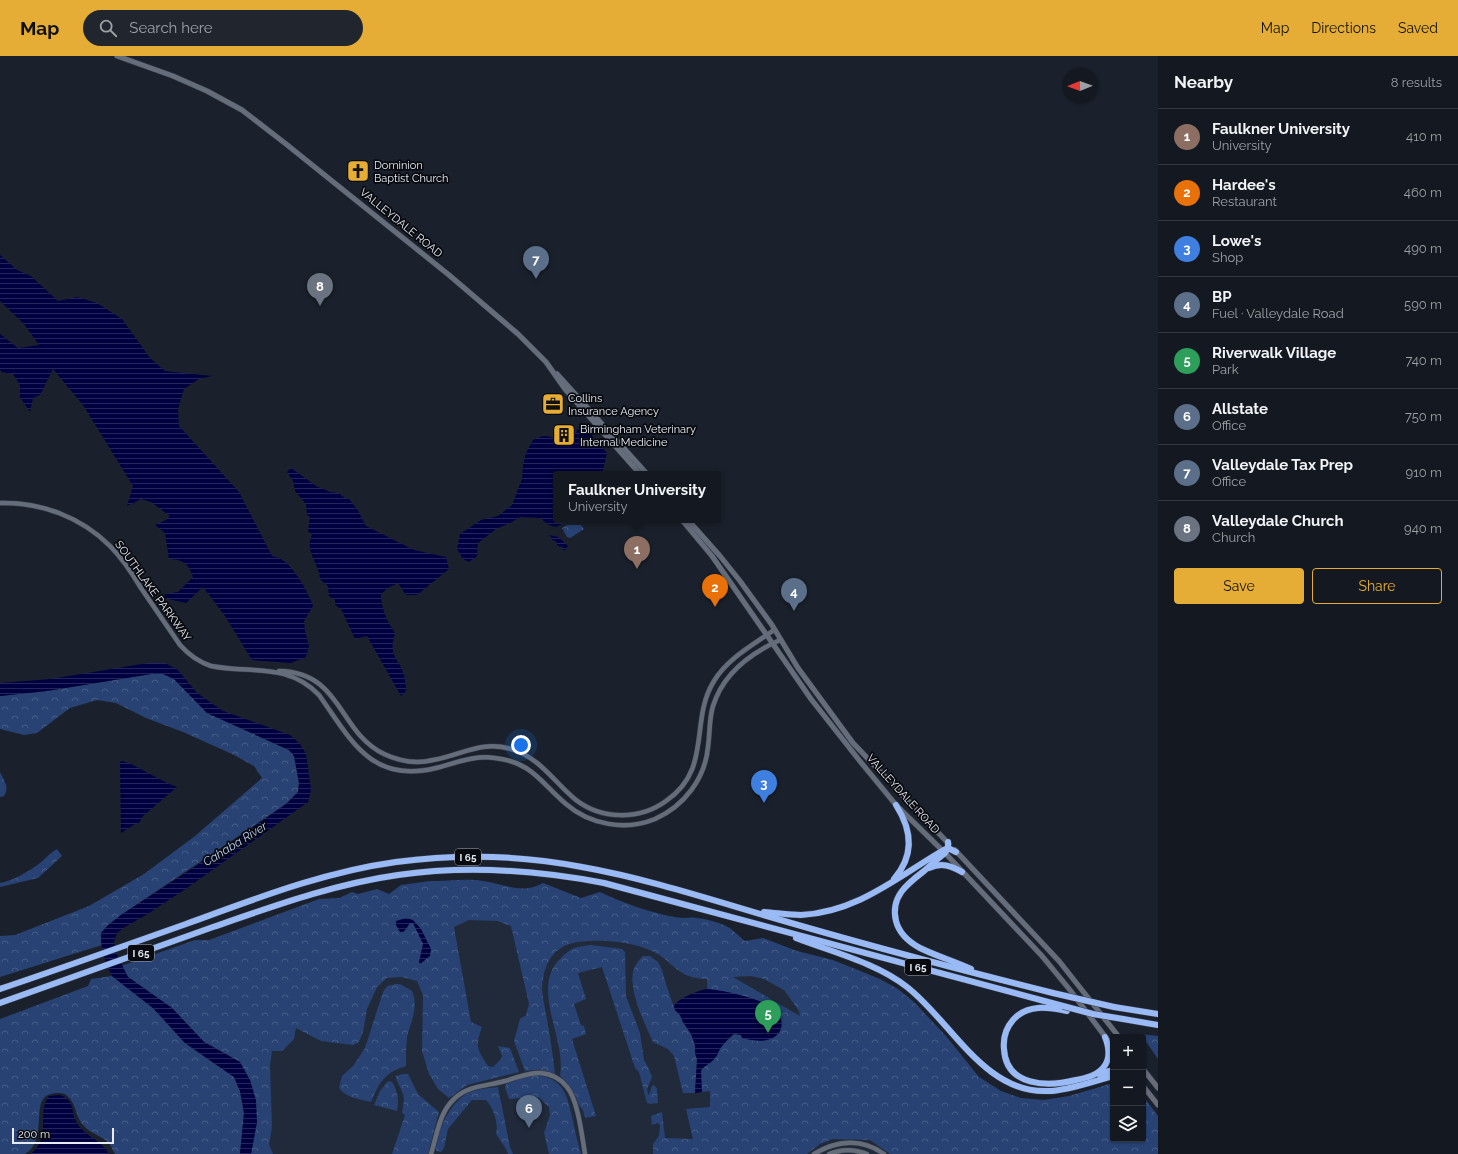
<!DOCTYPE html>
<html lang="en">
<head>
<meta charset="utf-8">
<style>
	body { margin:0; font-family:Raleway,sans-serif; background:#21262e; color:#f1f3f6 }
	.controls { position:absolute; right:12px; bottom:12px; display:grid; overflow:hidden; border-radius:4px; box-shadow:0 1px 3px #0004 }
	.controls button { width:36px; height:36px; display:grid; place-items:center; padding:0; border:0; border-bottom:1px solid #33383f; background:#141921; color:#f1f3f6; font:20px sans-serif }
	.compass { position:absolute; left:1062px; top:12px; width:36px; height:36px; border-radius:50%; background:#141921; box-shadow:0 1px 3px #0004; rotate:269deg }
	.scale { position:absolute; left:12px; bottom:10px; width:102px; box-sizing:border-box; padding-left:4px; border:2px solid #e7ecf4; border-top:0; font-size:11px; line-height:14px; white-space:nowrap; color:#e7ecf4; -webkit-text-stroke:3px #080a0f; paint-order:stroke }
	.you { position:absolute; left:521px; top:689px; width:14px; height:14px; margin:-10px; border:3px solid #fff; border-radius:50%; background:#1a73e8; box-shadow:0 0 0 6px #1a73e833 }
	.badge { display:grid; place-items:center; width:26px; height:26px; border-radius:50%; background:#e5ad35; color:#fff; font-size:13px; font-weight:700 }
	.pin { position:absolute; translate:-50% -33px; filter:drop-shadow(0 1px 2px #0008) }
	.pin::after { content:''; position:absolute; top:21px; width:14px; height:12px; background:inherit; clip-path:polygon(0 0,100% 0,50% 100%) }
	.popup { position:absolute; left:553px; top:415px; width:168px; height:52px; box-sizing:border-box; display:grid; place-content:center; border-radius:4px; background:#141921; filter:drop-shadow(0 1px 3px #0005); font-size:13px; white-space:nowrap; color:#9da0a5 }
	.popup b { font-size:15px; color:#f1f3f6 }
	.popup::after { content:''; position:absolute; left:50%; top:100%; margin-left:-8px; border:8px solid transparent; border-top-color:#141921 }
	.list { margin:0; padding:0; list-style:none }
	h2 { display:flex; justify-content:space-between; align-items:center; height:52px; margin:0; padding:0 16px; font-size:17px }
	h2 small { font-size:13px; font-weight:400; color:#9da0a5 }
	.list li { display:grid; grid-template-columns:26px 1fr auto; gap:12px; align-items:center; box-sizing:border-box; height:56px; padding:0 16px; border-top:1px solid #33383f }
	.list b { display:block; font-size:15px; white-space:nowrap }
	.list p { margin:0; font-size:13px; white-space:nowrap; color:#9da0a5 }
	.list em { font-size:13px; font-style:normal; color:#9da0a5 }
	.actions { display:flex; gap:8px; padding:12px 16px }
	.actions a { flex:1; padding:9px 0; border:1px solid #e5ad35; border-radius:4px; text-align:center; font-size:14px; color:#e5ad35 }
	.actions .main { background:#e5ad35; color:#111 }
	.icon { flex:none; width:22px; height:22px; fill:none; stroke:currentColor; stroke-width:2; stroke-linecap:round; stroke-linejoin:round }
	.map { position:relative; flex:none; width:1158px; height:1098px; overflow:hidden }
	header { display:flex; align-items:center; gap:24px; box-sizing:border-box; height:56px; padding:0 20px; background:#e5ad35; color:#111 }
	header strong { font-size:19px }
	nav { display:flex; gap:22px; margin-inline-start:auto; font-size:14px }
	.search { width:280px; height:36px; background:#21262e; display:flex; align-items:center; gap:10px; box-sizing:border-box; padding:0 14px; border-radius:22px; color:#9da0a5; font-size:15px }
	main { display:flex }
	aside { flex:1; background:#141921 }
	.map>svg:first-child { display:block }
</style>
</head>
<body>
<header>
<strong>Map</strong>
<div class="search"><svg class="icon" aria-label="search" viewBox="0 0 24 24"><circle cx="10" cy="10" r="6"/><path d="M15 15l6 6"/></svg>Search here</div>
<nav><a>Map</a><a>Directions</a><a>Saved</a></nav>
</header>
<main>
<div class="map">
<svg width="1158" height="1098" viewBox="0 0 1158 1098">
	<defs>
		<pattern id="forest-crowns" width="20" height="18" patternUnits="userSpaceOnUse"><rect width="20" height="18" fill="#274273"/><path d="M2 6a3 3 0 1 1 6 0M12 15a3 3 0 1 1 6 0" fill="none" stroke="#465d88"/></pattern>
		<pattern id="water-rules" width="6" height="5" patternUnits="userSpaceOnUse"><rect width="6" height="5" fill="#000041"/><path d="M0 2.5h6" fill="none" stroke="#25255d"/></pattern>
	</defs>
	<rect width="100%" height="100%" fill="#1a212c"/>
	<path fill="#202a3b" d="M418 859 696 881 1121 1098H265L261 984Z"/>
	<g fill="url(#forest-crowns)" fill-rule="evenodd">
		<path d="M567 469H581L584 473 570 482 567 481 562 472Z"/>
		<path d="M151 618H163L174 623 207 657 289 694 294 700 299 727 298 736 286 748 121 859 101 886 102 889 0 921V880L15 879 89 850 144 818 195 780 262 722 254 710 232 698 183 676 146 662 116 647 97 644 70 652 37 677 24 679 0 673V640L47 635Z"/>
		<path d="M0 716C4 725 10 731 4 740L0 741Z"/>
		<path d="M57 793 62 800 38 822 0 831V827C12 825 30 815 40 807 46 802 50 797 57 793Z"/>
		<path d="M430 825C446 825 468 822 483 825 505 828 522 839 543 827L581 842 600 836C623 847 656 859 682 862 687 862 692 861 697 862 706 863 718 866 726 870 734 874 738 880 745 885L763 882 797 895 833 904 880 923 898 933 914 946 946 980 979 1021 1001 1035 1021 1042 1044 1044 1069 1040 1113 1027V1083H1143V1040L1158 1060V1098H890L870 1084 833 1083 820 1088 807 1098H653V1088L659 1080 660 1069 658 1067 652 1069 651 1060 662 1056 665 1082 693 1083 686 1053 710 1051V1035L702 1036C700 1022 697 1015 709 1007L707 923C678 923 675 907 654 896 636 887 611 884 591 885 567 885 550 893 544 918 543 923 542 928 542 933 543 945 546 957 548 969 551 985 553 1001 555 1018L538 1014 525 1015 514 985 520 963 526 959 529 948 511 870 497 865 469 864 454 871 471 966 482 971C475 991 477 993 488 1010L493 1011 500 1004 502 1000 498 990 510 992 519 1016 467 1029 449 1042 438 1033 429 1018 422 995 423 939 417 925 402 921 387 922 377 931 367 953 363 976 359 986 353 989 321 985 296 972 294 983 282 995H272L270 1008 272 1071 269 1089 273 1098H251L257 1066 240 1006 204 986 172 952 128 921 121 910 195 884H209L319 843 339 842 352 836 358 838 377 833 389 838 401 829ZM751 920 764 923 784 934 799 955 800 960 733 921Z"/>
		<path d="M591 889 622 893 625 896 626 940 640 977 644 1004 649 1013 652 1021 647 1033 648 1038 649 1039 652 1030 654 1029 657 1033 658 1047 650 1048 647 1047 639 1016 635 1012 602 911 578 917 586 943 574 948 581 969 584 970 586 978 572 983 596 1060 585 1062 583 1054C578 1050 577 1043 574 1037 570 1030 566 1025 560 1020 567 983 529 931 561 902 572 891 576 891 591 889Z"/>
		<path d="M643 900H650L658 906 662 914 667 931 675 954 680 959 683 966 691 978 695 989V997L697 1003 695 1037H683L674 1000 668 993 653 986C645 968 629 936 633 916 634 910 639 904 643 900Z"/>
		<path d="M112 920 153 952 185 987 234 1021 240 1035 244 1057 240 1098H115C113 1095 111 1090 109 1087 102 1080 90 1077 84 1070 75 1061 77 1047 66 1039 64 1037 58 1037 55 1037 51 1038 46 1039 44 1042 34 1052 46 1086 25 1098H0V963L88 930 91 923Z"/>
		<path d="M396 928H400L412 935C419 951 411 965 407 981 406 990 406 1001 406 1010 385 1016 379 1027 371 1046 360 1043 346 1042 339 1032L342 1020 353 1010 365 992 383 936 387 930Z"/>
		<path d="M1140 978 1158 980V1003L1143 981Z"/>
		<path d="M403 1018H408L418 1038 439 1056 428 1098H392L405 1059 402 1057C406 1036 403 1040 396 1022V1020Z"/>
		<path d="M529 1019C562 1019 567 1036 573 1065 575 1076 578 1087 581 1098H549L544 1077 550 1059 549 1051 538 1041 509 1043 505 1032 506 1028Z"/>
		<path d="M388 1025 392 1026C398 1035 399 1045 397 1055L374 1049 380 1035Z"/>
		<path d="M498 1031 510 1091 513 1098H508L505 1091 496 1078C499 1068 493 1051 486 1044H472L448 1073 444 1092 441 1096 436 1095C435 1076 452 1043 470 1036 479 1033 488 1032 498 1031Z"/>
	</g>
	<g fill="url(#water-rules)">
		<path d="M0 199 17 214 31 220 58 245 77 241 97 247 122 263 150 302 165 315 212 320 199 323 184 333 178 353 179 370 239 436 272 500C274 501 278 501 281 503 294 511 308 535 313 550L304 565 305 575 309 590 306 601 291 607 252 604 225 560 203 531 186 547 164 542 165 538 178 536 193 521C188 507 184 504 169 503L165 477 155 469 166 464 170 460 151 446 141 443 127 450 133 430 83 349 53 313 40 339 33 342 30 356 20 341V329L13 318 2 316 0 314V278L18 292 39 289 24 268 0 245Z"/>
		<path d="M582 368 607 397 602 418H556V464H569L556 471 549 469 540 462 520 461 510 467 496 473 478 487 477 500 469 506 463 503 457 493 460 478 481 464 498 460 512 449 522 423 523 409 526 397 533 384C536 383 541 380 545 380 555 380 560 389 573 380 577 377 577 371 582 368Z"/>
		<path d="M291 412 316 430 330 436 338 437 345 442 349 443 357 453 366 470 414 494 446 501 449 513 417 539H406L398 527 388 532 381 538C381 553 387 565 395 577 388 601 398 600 404 619 405 624 406 630 406 635L401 640 367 580 355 583 341 553 335 549V544L329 540 328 530 320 523C320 509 304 496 312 479L308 475 310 461 307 459 306 448 295 435 293 425 287 416Z"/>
		<path d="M549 479 558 481 568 490 564 495 562 490 560 491 557 489 556 485 552 484 551 481Z"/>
		<path d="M148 607H165L178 614 197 637 223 655 290 679 300 688 306 698 308 711 311 734 308 746 187 832 146 859 125 871 117 877 114 886 117 899 128 921 172 952 204 986 240 1006 250 1024 256 1044 257 1066 251 1098H240L244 1057 240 1035 234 1021 185 987 153 952 112 920 105 904 101 886V877L108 869 121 859 225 791 286 748 298 736 299 727 294 700 289 694 207 657 174 623 163 618H151L47 635 0 640V627L51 623Z"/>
		<path d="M122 705 131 708 167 727 177 731 143 760 139 767 135 768 121 777 120 706Z"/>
		<path d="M406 862 413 864 421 873 431 893 430 900 420 908 419 906 423 888 413 867H410L406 873 403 876H400L396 869V865Z"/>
		<path d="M707 933C723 934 764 943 775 954 787 965 782 981 767 984 759 986 750 984 742 982L741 979 734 978C728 983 722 989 719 995 716 1001 719 997 716 1001 712 1007 705 1009 701 1014L702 1036 695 1037 697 1004 695 997V989L691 978 683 966 680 959 675 954 674 950C677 943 699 934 707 933Z"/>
		<path d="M60 1039C76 1045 70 1055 77 1067 85 1081 102 1084 109 1098H31C36 1093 40 1088 42 1081 45 1068 40 1051 49 1040Z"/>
	</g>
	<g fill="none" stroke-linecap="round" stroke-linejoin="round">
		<g stroke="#373c45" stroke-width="5.5">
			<g id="tertiary">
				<path d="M0 447C41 446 81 461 110 490 122 502 132 517 141 532 154 551 167 570 180 589 189 599 199 606 211 610 251 618 287 606 319 639 351 684 371 728 436 712 455 707 475 699 495 702 532 706 541 727 566 748 590 769 626 775 655 763 684 750 705 723 708 691 710 677 709 663 713 650 723 618 751 597 780 584"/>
				<path d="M279 615C342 616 338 676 384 698 399 705 417 708 433 704 462 699 483 683 514 694 542 704 554 726 576 744 602 764 640 764 666 745 713 713 689 665 714 625 728 602 753 589 774 574"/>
				<path d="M431 1098C437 1079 439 1057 454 1043 468 1029 488 1030 505 1025 517 1022 528 1016 541 1017 551 1018 561 1023 567 1031 578 1044 582 1080 585 1098"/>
				<path d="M814 1098C837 1084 862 1082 884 1098"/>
				<path d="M829 1098C842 1093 854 1093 867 1098"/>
			</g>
		</g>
		<g stroke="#373c45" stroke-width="6">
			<g id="secondary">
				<path d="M117 0 173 20 207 35 242 54 286 88 449 219 518 278 546 306 565 333 640 418"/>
				<path d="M557 318 647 418"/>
				<path d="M682 464 712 500 811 643 859 704 896 749 945 797 1042 900 1070 934 1113 991"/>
				<path d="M688 464 720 500 740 525 772 569 798 612 853 687 949 788"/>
				<path d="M955 794 1059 905 1119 981"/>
				<path d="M1143 1013 1158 1032"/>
				<path d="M1143 1030 1158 1049"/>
			</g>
		</g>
		<g stroke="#373c45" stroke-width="7">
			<g id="motorway">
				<path d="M948 786V792L945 797C937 803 931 809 924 815 907 828 890 841 896 865 899 877 909 886 920 892 936 900 954 905 971 913"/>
				<path d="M929 812C942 806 951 810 962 816"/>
				<path d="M894 823C915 799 912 774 896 749"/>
				<path d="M764 856C777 857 789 859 801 859 857 856 896 822 942 795L948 792 956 796"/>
				<path d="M796 882C832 896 877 907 907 931 951 965 984 1038 1048 1035 1067 1035 1094 1025 1113 1020"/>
				<path d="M0 933C62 912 124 890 186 868 255 843 323 816 396 806 457 798 521 799 582 811 644 822 706 842 767 860 862 888 957 913 1053 937"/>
				<path d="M0 947C71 922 142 896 213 871 274 850 334 828 398 819 467 809 536 814 604 827L1063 950"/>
				<path d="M1114 951 1158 958"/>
				<path d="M1067 955C1048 951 1027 948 1013 964 1006 972 1003 983 1004 993 1006 1031 1048 1031 1076 1024 1085 1022 1096 1020 1103 1012 1111 1003 1109 991 1105 981"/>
				<path d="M1123 963 1158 969"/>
				<path d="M1099 1018 1113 1014"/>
			</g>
		</g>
		<use href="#tertiary" stroke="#656d7b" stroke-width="4.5"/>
		<use href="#secondary" stroke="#656d7b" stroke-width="5"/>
		<use href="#motorway" stroke="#9abaf5" stroke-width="6"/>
		<g stroke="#373c45" stroke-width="7" stroke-linecap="butt">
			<g id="motorway-bridge">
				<path d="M1053 937 1114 951"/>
				<path d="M1063 950 1093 958 1123 963"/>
			</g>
		</g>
		<use href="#motorway-bridge" stroke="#9abaf5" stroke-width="6"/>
	</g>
	<defs>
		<g id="church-square" transform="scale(1.15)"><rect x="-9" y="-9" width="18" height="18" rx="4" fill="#e5ad35" stroke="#080a0f"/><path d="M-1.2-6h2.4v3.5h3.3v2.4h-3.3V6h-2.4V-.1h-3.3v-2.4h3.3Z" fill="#111"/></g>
		<g id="office-square" transform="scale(1.15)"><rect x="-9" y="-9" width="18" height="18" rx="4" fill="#e5ad35" stroke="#080a0f"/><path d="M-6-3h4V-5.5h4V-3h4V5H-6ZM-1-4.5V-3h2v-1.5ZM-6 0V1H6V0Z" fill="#111"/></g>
		<g id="building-square" transform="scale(1.15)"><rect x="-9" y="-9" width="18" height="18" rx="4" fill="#e5ad35" stroke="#080a0f"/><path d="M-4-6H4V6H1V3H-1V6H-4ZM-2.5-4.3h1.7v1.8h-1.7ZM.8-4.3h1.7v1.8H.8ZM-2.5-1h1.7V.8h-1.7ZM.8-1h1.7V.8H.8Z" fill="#111"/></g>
	</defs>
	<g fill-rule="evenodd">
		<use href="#church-square" x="358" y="115"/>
		<use href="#office-square" x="553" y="348"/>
		<use href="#building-square" x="564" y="379"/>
	</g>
	<g text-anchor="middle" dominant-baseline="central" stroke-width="3.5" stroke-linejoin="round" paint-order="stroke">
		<g fill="#080a0f" stroke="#a4a8af" stroke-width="1">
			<rect x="455" y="793" width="26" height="16" rx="3"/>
			<rect x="128" y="889" width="26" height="16" rx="3"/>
			<rect x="905" y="903" width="26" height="16" rx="3"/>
		</g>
		<g font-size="10" font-weight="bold" fill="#e7ecf4">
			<text x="468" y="801">I 65</text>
			<text x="141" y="897">I 65</text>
			<text x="918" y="911">I 65</text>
		</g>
		<g font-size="11" fill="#e7ecf4" stroke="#080a0f" text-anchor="start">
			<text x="374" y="109">Dominion<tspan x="374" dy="13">Baptist Church</tspan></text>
			<text x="568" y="342">Collins<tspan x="568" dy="13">Insurance Agency</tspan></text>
			<text x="580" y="373">Birmingham Veterinary<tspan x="580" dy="13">Internal Medicine</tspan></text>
		</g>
		<g font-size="11" fill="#e7ecf4" stroke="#080a0f">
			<text transform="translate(401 167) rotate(39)">VALLEYDALE ROAD</text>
			<text transform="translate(153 535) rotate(54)">SOUTHLAKE PARKWAY</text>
			<text transform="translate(903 738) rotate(48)">VALLEYDALE ROAD</text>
		</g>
		<g font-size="12" font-style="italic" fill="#b8cff7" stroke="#080a0f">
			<text transform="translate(235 788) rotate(-32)">Cahaba River</text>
		</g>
	</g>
</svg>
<div class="controls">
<button>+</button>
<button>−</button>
<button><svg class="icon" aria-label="layers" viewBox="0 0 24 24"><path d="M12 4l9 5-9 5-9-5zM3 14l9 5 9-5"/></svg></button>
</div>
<svg class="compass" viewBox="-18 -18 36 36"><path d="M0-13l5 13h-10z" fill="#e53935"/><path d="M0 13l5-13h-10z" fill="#9da0a5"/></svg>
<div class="scale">200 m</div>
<div class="you"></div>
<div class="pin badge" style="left:637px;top:513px;background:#8d6e63">1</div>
<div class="popup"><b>Faulkner University</b>University</div>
<div class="pin badge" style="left:715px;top:551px;background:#e8710a">2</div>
<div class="pin badge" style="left:764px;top:747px;background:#3f7fe0">3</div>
<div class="pin badge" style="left:794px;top:555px;background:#5c6f8a">4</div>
<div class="pin badge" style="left:768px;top:977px;background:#2e9e5b">5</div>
<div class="pin badge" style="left:529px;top:1072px;background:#5c6f8a">6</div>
<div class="pin badge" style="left:536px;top:223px;background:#5c6f8a">7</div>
<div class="pin badge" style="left:320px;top:250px;background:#6b7280">8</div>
</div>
<aside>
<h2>Nearby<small>8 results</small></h2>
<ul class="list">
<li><span class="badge" style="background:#8d6e63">1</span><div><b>Faulkner University</b><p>University</p></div><em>410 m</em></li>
<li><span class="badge" style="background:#e8710a">2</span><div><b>Hardee's</b><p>Restaurant</p></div><em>460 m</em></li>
<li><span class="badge" style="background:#3f7fe0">3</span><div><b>Lowe's</b><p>Shop</p></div><em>490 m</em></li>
<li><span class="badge" style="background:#5c6f8a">4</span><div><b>BP</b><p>Fuel · Valleydale Road</p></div><em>590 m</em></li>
<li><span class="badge" style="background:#2e9e5b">5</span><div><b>Riverwalk Village</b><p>Park</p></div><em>740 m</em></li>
<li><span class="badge" style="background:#5c6f8a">6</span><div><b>Allstate</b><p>Office</p></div><em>750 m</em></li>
<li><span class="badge" style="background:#5c6f8a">7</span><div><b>Valleydale Tax Prep</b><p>Office</p></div><em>910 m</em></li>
<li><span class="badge" style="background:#6b7280">8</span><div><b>Valleydale Church</b><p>Church</p></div><em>940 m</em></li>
</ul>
<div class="actions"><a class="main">Save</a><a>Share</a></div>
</aside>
</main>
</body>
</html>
